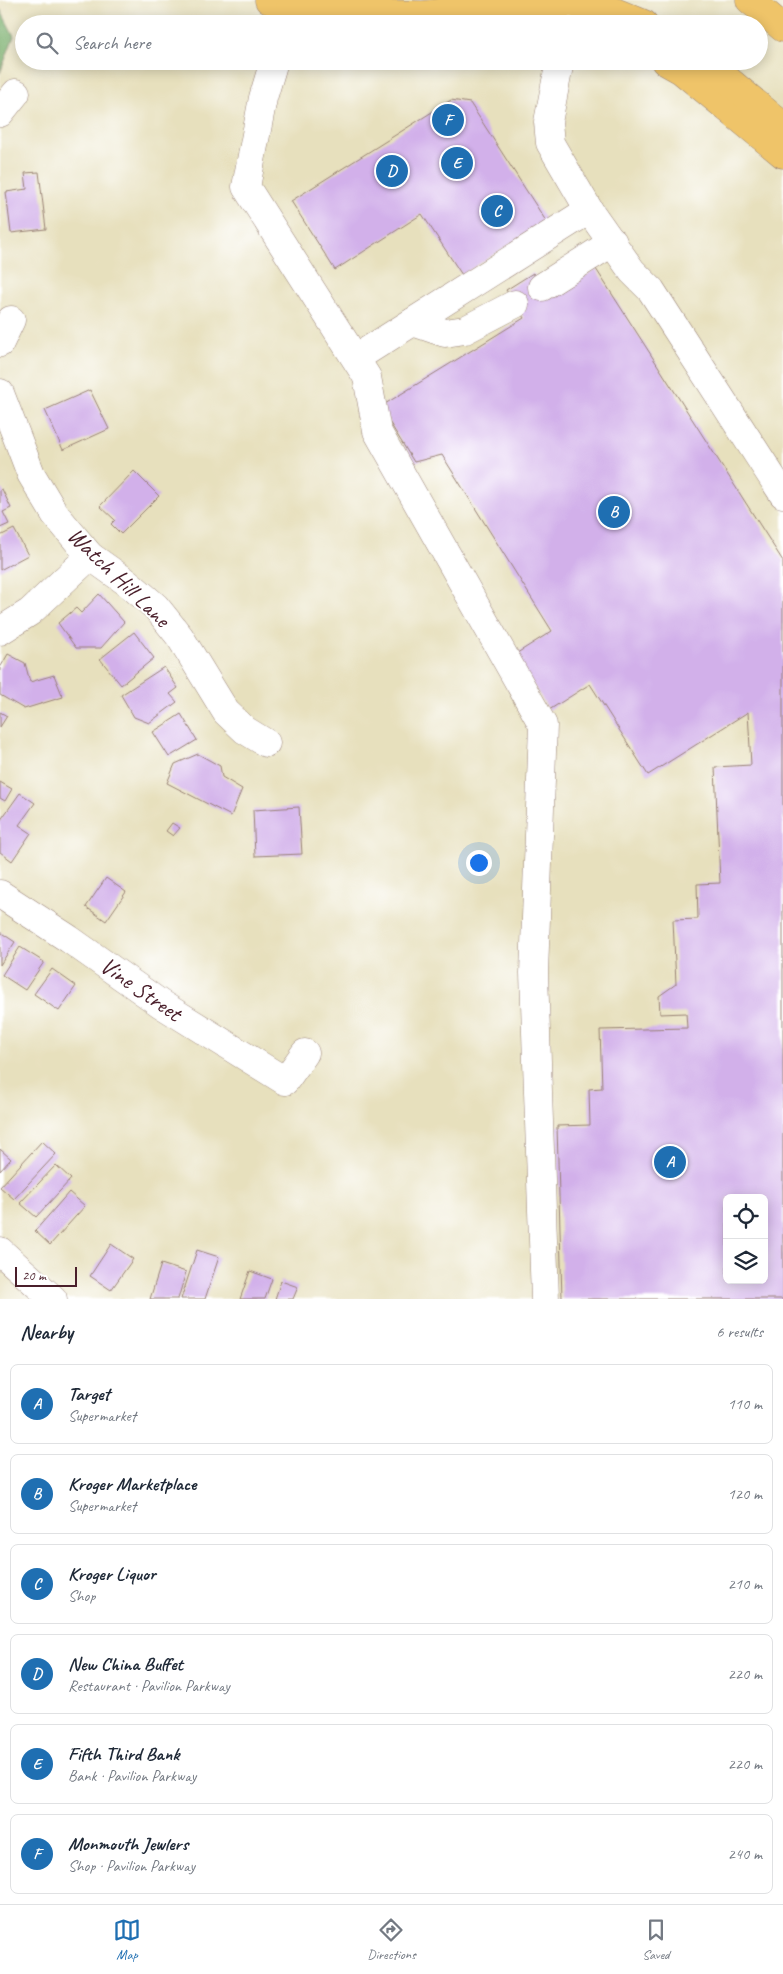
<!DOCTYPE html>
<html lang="en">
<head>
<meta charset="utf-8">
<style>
	body { margin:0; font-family:Caveat,sans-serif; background:#f2f2f3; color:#1f2937 }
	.controls { position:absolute; right:15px; bottom:15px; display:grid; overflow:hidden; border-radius:8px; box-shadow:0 2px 12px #0003 }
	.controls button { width:45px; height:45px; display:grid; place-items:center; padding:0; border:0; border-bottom:1px solid #e0e1e3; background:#fff; color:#1f2937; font:25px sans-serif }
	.scale { position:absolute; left:15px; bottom:12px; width:62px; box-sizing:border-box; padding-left:5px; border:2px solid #4a1f2b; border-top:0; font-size:14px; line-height:18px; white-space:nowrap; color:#4a1f2b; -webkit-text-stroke:4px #fff; paint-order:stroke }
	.you { position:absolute; left:478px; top:862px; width:18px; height:18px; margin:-12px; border:4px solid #fff; border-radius:50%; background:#1a73e8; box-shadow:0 0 0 8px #1a73e833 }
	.badge { display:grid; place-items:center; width:32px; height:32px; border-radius:50%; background:#1f6fb2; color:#fff; font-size:16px; font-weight:700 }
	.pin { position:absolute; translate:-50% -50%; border:2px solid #fff; box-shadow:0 1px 5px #0006 }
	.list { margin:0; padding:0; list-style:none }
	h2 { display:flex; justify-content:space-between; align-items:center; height:65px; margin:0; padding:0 20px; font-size:21px }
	h2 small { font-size:16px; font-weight:400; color:#747a83 }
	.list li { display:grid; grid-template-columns:32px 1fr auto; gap:15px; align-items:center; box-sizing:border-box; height:80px; margin:0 10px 10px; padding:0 10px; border:1px solid #e0e1e3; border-radius:8px }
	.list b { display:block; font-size:19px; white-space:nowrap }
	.list p { margin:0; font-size:16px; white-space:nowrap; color:#747a83 }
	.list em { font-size:16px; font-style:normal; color:#747a83 }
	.icon { flex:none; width:28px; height:28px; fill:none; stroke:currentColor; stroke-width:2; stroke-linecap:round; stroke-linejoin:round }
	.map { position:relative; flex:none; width:783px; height:1299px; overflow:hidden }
	.search { position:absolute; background:#fff; box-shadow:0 2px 12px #0003; left:15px; right:15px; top:15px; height:55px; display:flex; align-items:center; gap:12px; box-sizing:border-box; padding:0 18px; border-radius:28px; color:#747a83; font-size:19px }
	.sheet { height:605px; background:#fff }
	nav { display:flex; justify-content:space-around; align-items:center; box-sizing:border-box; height:70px; border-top:1px solid #e0e1e3; background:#fff; font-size:14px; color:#747a83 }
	nav a { display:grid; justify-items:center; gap:2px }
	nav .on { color:#1f6fb2 }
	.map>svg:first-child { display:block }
</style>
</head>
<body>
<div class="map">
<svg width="783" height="1299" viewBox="0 0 783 1299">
	<rect width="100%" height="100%" fill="#fff"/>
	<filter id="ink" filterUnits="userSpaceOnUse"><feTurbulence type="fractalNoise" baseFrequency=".02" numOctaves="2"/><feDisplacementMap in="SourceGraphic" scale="10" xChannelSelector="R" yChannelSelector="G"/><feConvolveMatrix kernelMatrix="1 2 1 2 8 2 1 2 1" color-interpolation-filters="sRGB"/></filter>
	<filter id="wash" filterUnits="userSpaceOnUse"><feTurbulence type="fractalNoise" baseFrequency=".0096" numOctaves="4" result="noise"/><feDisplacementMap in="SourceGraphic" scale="20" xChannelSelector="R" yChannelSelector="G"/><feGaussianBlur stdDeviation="1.12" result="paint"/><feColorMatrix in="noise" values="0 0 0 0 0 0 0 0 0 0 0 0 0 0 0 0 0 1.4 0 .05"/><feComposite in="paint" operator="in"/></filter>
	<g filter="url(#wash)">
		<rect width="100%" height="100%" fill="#e7e0bd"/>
		<path fill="#78ad6a" stroke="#61664a" d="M0 9 14 36 0 73Z"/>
		<g id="blocks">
			<g fill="#d2b0ea" fill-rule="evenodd">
				<path d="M451 100 470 103 546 221 462 275 422 214 335 270 291 201Z"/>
				<path d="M39 172 46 229 11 233 6 192 27 189 25 173Z"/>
				<path d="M596 269 783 561V1299H562L557 1126 590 1125 589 1089 602 1088 600 1030 687 1028 686 1013 660 1014 659 996 676 984 673 920 698 919 697 884 720 883 715 767 751 765 748 712 648 775 590 684 549 710 514 655 552 631 442 455 414 462 380 407 524 318 506 290 533 273 549 299ZM727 1198H764V1280H727Z"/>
				<path d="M90 390 109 429 63 450 45 410Z"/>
				<path d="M134 471 159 496 121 534 111 524 115 520 100 506Z"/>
				<path d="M2 489 11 508 3 512 9 524 0 528V490Z"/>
				<path d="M14 529 28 555 0 570V536Z"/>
				<path d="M99 594 124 622 101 648H76L58 623 76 608 81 613Z"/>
				<path d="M134 632 154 658 121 685 100 659Z"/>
				<path d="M8 654 25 663 30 682 54 675 63 697 24 709 0 695V668Z"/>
				<path d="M164 667 178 688 170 694 177 702 149 723 134 717 121 695Z"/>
				<path d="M0 712 7 716 0 727Z"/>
				<path d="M181 714 197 740 169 757 153 732Z"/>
				<path d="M198 754 220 766 222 777 242 789 231 816 167 783 175 764Z"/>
				<path d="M0 782 12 789 5 801 0 798Z"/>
				<path d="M20 793 35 803 19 825 31 833 12 861 0 852V821Z"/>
				<path d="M299 807 302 854 255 856 253 810Z"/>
				<path d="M172 823 180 828 173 836 166 831Z"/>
				<path d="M106 878 126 892 106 921 86 907Z"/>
				<path d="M0 932 15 942 0 965Z"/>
				<path d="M20 947 44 962 25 990 2 975Z"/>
				<path d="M52 969 76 986 59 1011 34 994Z"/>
				<path d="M42 1141 56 1154 14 1199 0 1187Z"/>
				<path d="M0 1149 11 1159 0 1171Z"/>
				<path d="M56 1165 71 1179 36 1217 20 1203Z"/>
				<path d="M69 1192 85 1206 50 1245 35 1231Z"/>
				<path d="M111 1244 133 1259 111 1290 90 1276Z"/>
				<path d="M197 1250 219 1257 205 1299H181Z"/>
				<path d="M161 1264 186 1272 178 1299H150Z"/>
				<path d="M250 1271 272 1279 265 1299H240Z"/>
				<path d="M281 1281 298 1287 293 1299H275Z"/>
			</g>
		</g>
	</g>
	<g filter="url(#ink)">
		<use href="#blocks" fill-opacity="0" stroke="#988074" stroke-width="1"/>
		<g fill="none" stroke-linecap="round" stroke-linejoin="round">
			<g stroke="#988074" stroke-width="29">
				<g id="minor">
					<path d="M566 24 571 0"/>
					<path d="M274 61 263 98 246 187 367 377 377 431 543 725 534 973 545 1299"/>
					<path d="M560 61 548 122 550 143 589 210 632 271 651 290 783 494"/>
					<path d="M0 113 16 93"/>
					<path d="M542 287 613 242"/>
					<path d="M413 322 445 333 465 330 515 304"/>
					<path d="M0 343 11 320"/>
					<path d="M356 358 589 210"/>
					<path d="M0 393 31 474 55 514 90 556 128 583 156 607 180 637 226 712 245 730 266 743"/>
					<path d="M0 631 30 612 90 556"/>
					<path d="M0 894 69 939 161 1004 285 1081 305 1053"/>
					<path d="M0 1251 53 1299"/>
				</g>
			</g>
			<g stroke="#988074" stroke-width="29">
				<g id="major">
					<path d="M269 0 290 9 306 18"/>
					<path d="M290 9 335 7 381 14 423 15 502 6 570 3 615 12 644 24"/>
					<path d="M665 61 681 70 783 154"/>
					<path d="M705 61 783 126"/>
				</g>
			</g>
			<g stroke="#988074" stroke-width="29">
				<path id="highway" d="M750 0 783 28"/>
			</g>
			<use href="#minor" stroke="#fff" stroke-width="28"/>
			<use href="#major" stroke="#efc469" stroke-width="28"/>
			<use href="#highway" stroke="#efc469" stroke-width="28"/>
		</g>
	</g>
	<g text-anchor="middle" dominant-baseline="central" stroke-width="4" stroke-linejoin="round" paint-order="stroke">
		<g font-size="24" fill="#4a1f2b" stroke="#fff">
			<text transform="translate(119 577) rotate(44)">Watch Hill Lane</text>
			<text transform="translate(141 989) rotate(35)">Vine Street</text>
		</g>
	</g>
</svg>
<div class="controls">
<button><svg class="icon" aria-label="locate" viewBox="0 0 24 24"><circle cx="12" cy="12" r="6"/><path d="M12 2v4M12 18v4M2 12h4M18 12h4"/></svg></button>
<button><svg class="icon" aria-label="layers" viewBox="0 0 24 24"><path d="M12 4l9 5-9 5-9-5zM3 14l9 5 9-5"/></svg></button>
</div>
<div class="scale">20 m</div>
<div class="you"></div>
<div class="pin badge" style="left:670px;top:1162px">A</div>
<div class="pin badge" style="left:614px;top:512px">B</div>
<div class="pin badge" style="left:497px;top:211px">C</div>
<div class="pin badge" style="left:392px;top:171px">D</div>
<div class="pin badge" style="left:457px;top:163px">E</div>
<div class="pin badge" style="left:448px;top:120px">F</div>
<div class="search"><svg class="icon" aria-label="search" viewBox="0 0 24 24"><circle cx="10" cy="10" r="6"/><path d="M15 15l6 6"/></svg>Search here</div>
</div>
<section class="sheet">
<h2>Nearby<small>6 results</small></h2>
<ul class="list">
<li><span class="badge">A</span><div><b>Target</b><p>Supermarket</p></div><em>110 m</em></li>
<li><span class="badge">B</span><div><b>Kroger Marketplace</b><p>Supermarket</p></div><em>120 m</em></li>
<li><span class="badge">C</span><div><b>Kroger Liquor</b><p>Shop</p></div><em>210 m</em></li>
<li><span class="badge">D</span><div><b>New China Buffet</b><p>Restaurant · Pavilion Parkway</p></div><em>220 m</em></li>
<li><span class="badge">E</span><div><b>Fifth Third Bank</b><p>Bank · Pavilion Parkway</p></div><em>220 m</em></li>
<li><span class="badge">F</span><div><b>Monmouth Jewlers</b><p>Shop · Pavilion Parkway</p></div><em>240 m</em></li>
</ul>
</section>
<nav>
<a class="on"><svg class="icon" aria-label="map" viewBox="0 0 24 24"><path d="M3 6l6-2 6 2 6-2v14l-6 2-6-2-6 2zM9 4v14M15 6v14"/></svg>Map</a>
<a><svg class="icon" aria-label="directions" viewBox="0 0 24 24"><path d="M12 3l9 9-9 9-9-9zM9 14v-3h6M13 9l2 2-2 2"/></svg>Directions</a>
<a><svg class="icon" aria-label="saved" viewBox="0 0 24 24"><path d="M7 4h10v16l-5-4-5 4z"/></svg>Saved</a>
</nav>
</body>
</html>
